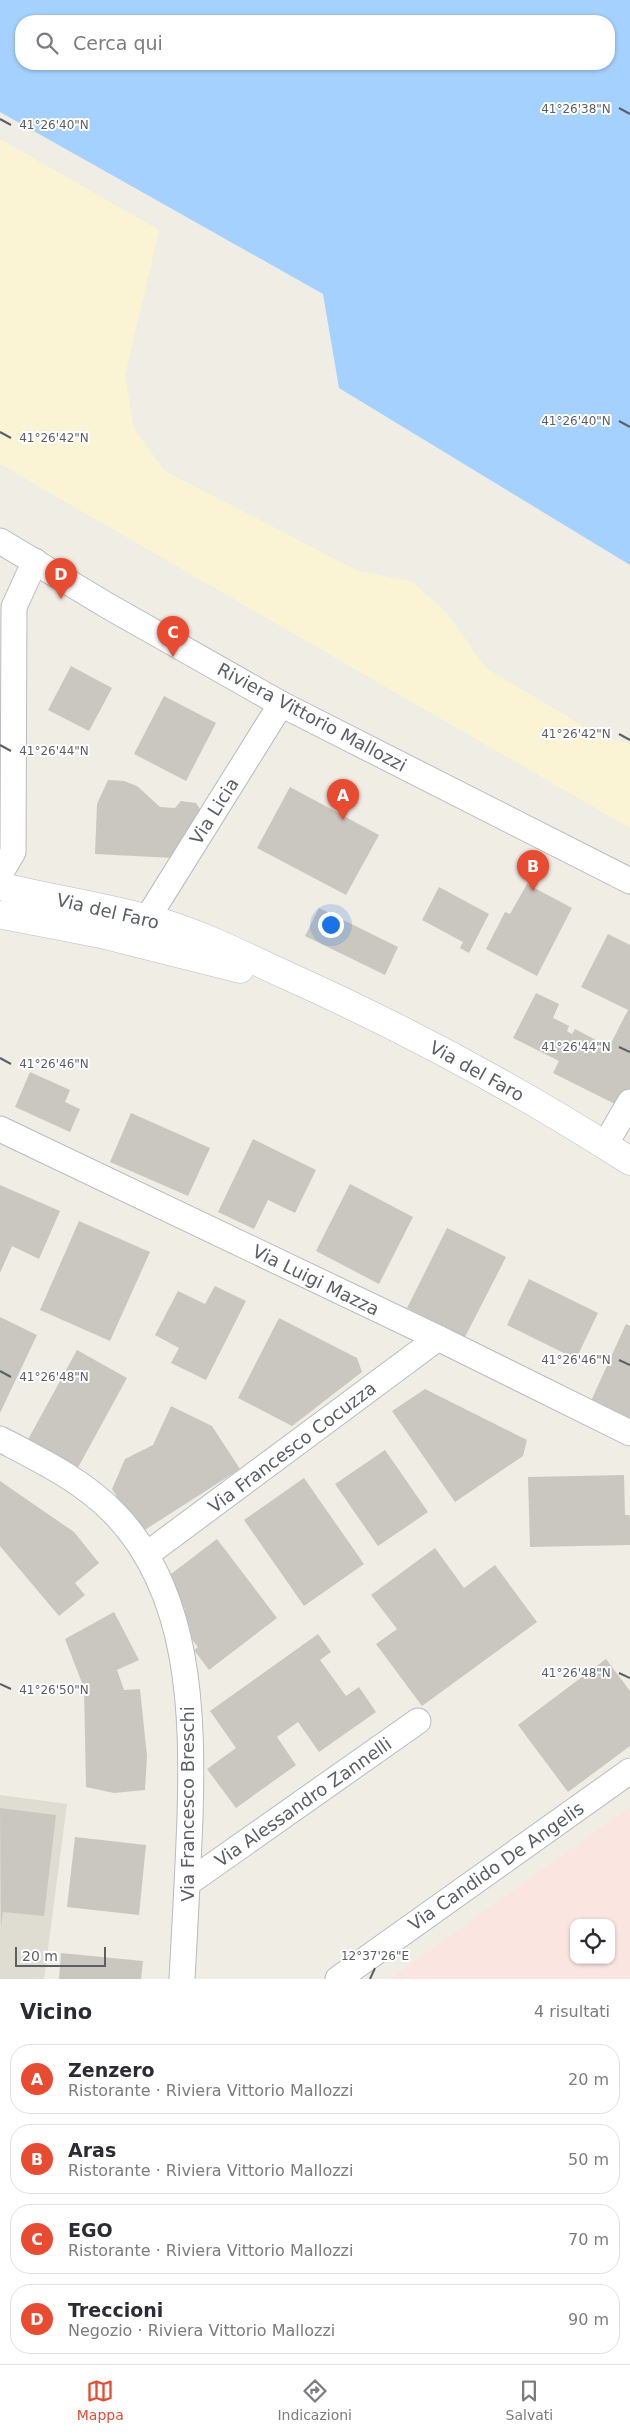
<!DOCTYPE html>
<html lang="it">
<head>
<meta charset="utf-8">
<style>
	body { margin:0; font-family:"DejaVu Sans",sans-serif; background:#f2f2f3; color:#2b2b33 }
	.controls { position:absolute; right:15px; bottom:15px; display:grid; overflow:hidden; border-radius:10px; box-shadow:0 1px 4px #0004 }
	.controls button { width:45px; height:45px; display:grid; place-items:center; padding:0; border:0; border-bottom:1px solid #e1e1e2; background:#fff; color:#2b2b33; font:25px sans-serif }
	.scale { position:absolute; left:15px; bottom:12px; width:91px; box-sizing:border-box; padding-left:5px; border:2px solid #5c5f65; border-top:0; font-size:14px; line-height:18px; white-space:nowrap; color:#5c5f65; -webkit-text-stroke:4px #fff; paint-order:stroke }
	.you { position:absolute; left:330px; top:924px; width:18px; height:18px; margin:-12px; border:4px solid #fff; border-radius:50%; background:#1a73e8; box-shadow:0 0 0 8px #1a73e833 }
	.badge { display:grid; place-items:center; width:32px; height:32px; border-radius:50%; background:#e94b30; color:#fff; font-size:16px; font-weight:700 }
	.pin { position:absolute; translate:-50% -41px; filter:drop-shadow(0 1px 2px #0008) }
	.pin::after { content:''; position:absolute; top:26px; width:18px; height:15px; background:inherit; clip-path:polygon(0 0,100% 0,50% 100%) }
	.list { margin:0; padding:0; list-style:none }
	h2 { display:flex; justify-content:space-between; align-items:center; height:65px; margin:0; padding:0 20px; font-size:21px }
	h2 small { font-size:16px; font-weight:400; color:#7c7c81 }
	.list li { display:grid; grid-template-columns:32px 1fr auto; gap:15px; align-items:center; box-sizing:border-box; height:70px; margin:0 10px 10px; padding:0 10px; border:1px solid #e1e1e2; border-radius:20px }
	.list b { display:block; font-size:19px; white-space:nowrap }
	.list p { margin:0; font-size:16px; white-space:nowrap; color:#7c7c81 }
	.list em { font-size:16px; font-style:normal; color:#7c7c81 }
	.icon { flex:none; width:28px; height:28px; fill:none; stroke:currentColor; stroke-width:2; stroke-linecap:round; stroke-linejoin:round }
	.map { position:relative; flex:none; width:630px; height:1979px; overflow:hidden }
	.search { position:absolute; background:#fff; box-shadow:0 1px 4px #0004; left:15px; right:15px; top:15px; height:55px; display:flex; align-items:center; gap:12px; box-sizing:border-box; padding:0 18px; border-radius:20px; color:#7c7c81; font-size:19px }
	.sheet { height:385px; background:#fff }
	nav { display:flex; justify-content:space-around; align-items:center; box-sizing:border-box; height:70px; border-top:1px solid #e1e1e2; background:#fff; font-size:14px; color:#7c7c81 }
	nav a { display:grid; justify-items:center; gap:2px }
	nav .on { color:#e94b30 }
	.map>svg:first-child { display:block }
</style>
</head>
<body>
<div class="map">
<svg width="630" height="1979" viewBox="0 0 630 1979">
	<rect width="100%" height="100%" fill="#efede4"/>
	<path fill="#dfdcd2" d="M0 1795 67 1804 44 1979H0Z"/>
	<path fill="#fbe5e1" fill-rule="evenodd" d="M630 1807V1979H390ZM574 1923H611V1960H574Z"/>
	<path fill="#faf4d4" d="M0 139 159 230 125 376 134 429 165 471 358 571 411 581 446 612 486 668 597 734 630 744V828L0 464Z"/>
	<path fill="#a4d1ff" fill-rule="evenodd" d="M0 0H630V565L339 388 323 294 0 112ZM21 21H609V64H21Z"/>
	<g fill="#cac7c1">
		<path d="M71 666 112 688 89 731 48 710Z"/>
		<path d="M164 696 216 723 186 781 134 754Z"/>
		<path d="M108 780 124 781 137 786 160 807 175 808 181 801 196 803 204 815 173 858 95 854 97 804Z"/>
		<path d="M290 787 379 835 346 895 257 848Z"/>
		<path d="M527 884 572 908 537 976 486 949 505 912 510 914Z"/>
		<path d="M439 887 489 914 469 953 460 948 463 942 422 920Z"/>
		<path d="M319 908 398 947 385 975 305 936Z"/>
		<path d="M608 934 630 945V1094L623 1108 553 1073 559 1061 513 1038 536 993 559 1004 553 1018 569 1026 567 1031 572 1034 575 1029 609 1047 628 1010 581 987Z"/>
		<path d="M30 1072 70 1090 65 1102 80 1109 70 1132 15 1107Z"/>
		<path d="M131 1113 210 1148 188 1196 110 1162Z"/>
		<path d="M253 1139 316 1170 295 1213 268 1200 254 1229 218 1212Z"/>
		<path d="M350 1184 413 1217 379 1284 316 1251Z"/>
		<path d="M0 1185 60 1211 39 1259 12 1246 0 1273Z"/>
		<path d="M79 1221 150 1252 110 1341 40 1310Z"/>
		<path d="M447 1228 506 1257 465 1337 407 1308Z"/>
		<path d="M529 1279 598 1313 576 1359 507 1325Z"/>
		<path d="M215 1286 246 1301 206 1380 171 1363 179 1348 155 1335 178 1291 205 1304Z"/>
		<path d="M0 1317 37 1335 0 1413Z"/>
		<path d="M279 1318 357 1358 362 1372 292 1426 238 1398Z"/>
		<path d="M626 1324 630 1326V1421L590 1403Z"/>
		<path d="M77 1350 127 1378 75 1473 25 1445Z"/>
		<path d="M425 1389 527 1440 523 1456 455 1502 392 1411Z"/>
		<path d="M171 1406 212 1426 240 1469 140 1533 112 1489 125 1459 153 1445Z"/>
		<path d="M385 1450 428 1512 378 1546 335 1484Z"/>
		<path d="M624 1475 625 1515H630V1545L530 1547 528 1477Z"/>
		<path d="M304 1478 364 1564 304 1606 244 1520Z"/>
		<path d="M0 1481 74 1532 99 1563 75 1583 85 1595 59 1616 0 1546Z"/>
		<path d="M217 1539 277 1618 209 1670 194 1650 198 1647 185 1631 190 1627 179 1614 185 1609 173 1592 176 1590 167 1577Z"/>
		<path d="M435 1548 464 1588 495 1565 537 1622 422 1706 376 1644 397 1629 371 1595Z"/>
		<path d="M114 1612 139 1660 117 1670 124 1690 140 1689 147 1756 145 1790 114 1793 86 1787 84 1688 65 1639Z"/>
		<path d="M318 1634 331 1652 320 1660 346 1696 359 1687 376 1712 319 1752 298 1722 277 1737 296 1765 236 1808 207 1769 236 1748 210 1711Z"/>
		<path d="M606 1659 630 1691V1746L568 1792 518 1725Z"/>
		<path d="M0 1808 56 1815 44 1916 3 1912 1 1927Z"/>
		<path d="M75 1837 146 1845 139 1915 67 1907Z"/>
		<path d="M61 1953 143 1961 141 1979H59Z"/>
	</g>
	<g fill="none" stroke-linecap="round" stroke-linejoin="round">
		<g stroke="#b9bbc0" stroke-width="27">
			<g id="street">
				<path d="M0 541 108 606 281 704 630 881"/>
				<path d="M0 874 13 852 14 607 35 561"/>
				<path d="M147 919 281 704"/>
				<path d="M0 1129 438 1338 630 1433"/>
				<path d="M605 1145 630 1102"/>
				<path d="M0 1439C40 1460 82 1480 114 1513 191 1592 193 1714 190 1817 188 1871 185 1925 182 1979"/>
				<path d="M146 1555 438 1338"/>
				<path d="M188 1883 418 1721"/>
				<path d="M338 1979 630 1771"/>
			</g>
		</g>
		<g stroke="#babcc2" stroke-width="29">
			<g id="secondary">
				<path d="M4 887C56 900 109 907 159 922 204 935 246 957 288 976 406 1029 521 1091 630 1161"/>
				<path d="M3 915 101 934 240 969"/>
			</g>
		</g>
		<use href="#street" stroke="#fff" stroke-width="25"/>
		<use href="#secondary" stroke="#fff" stroke-width="28"/>
	</g>
	<path fill="none" stroke="#5c5f65" stroke-width="2" d="M619 108 630 114M0 119 11 125M619 421 630 427M0 432 11 438M619 734 630 740M0 745 11 751M619 1047 630 1052M0 1058 11 1064M619 1360 630 1365M0 1371 11 1377M619 1673 630 1678M0 1684 11 1689M370 1979 375 1968"/>
	<g text-anchor="middle" dominant-baseline="central" stroke-width="4" stroke-linejoin="round" paint-order="stroke">
		<g font-size="18" fill="#5c5f65" stroke="#fff">
			<text transform="translate(312 717) rotate(28)">Riviera Vittorio Mallozzi</text>
			<text transform="translate(214 811) rotate(-58)">Via Licia</text>
			<text transform="translate(108 911) rotate(13)">Via del Faro</text>
			<text transform="translate(477 1071) rotate(29)">Via del Faro</text>
			<text transform="translate(316 1280) rotate(26)">Via Luigi Mazza</text>
			<text transform="translate(292 1447) rotate(-37)">Via Francesco Cocuzza</text>
			<text transform="translate(303 1802) rotate(-35)">Via Alessandro Zannelli</text>
			<text transform="translate(187 1804) rotate(-90)">Via Francesco Breschi</text>
			<text transform="translate(496 1866) rotate(-35)">Via Candido De Angelis</text>
		</g>
	</g>
	<g font-size="12" text-anchor="middle" fill="#5c5f65" stroke="#fff" stroke-width="4" stroke-linejoin="round" paint-order="stroke">
		<text x="576" y="113">41°26'38"N</text>
		<text x="54" y="129">41°26'40"N</text>
		<text x="576" y="425">41°26'40"N</text>
		<text x="54" y="442">41°26'42"N</text>
		<text x="576" y="738">41°26'42"N</text>
		<text x="54" y="755">41°26'44"N</text>
		<text x="576" y="1051">41°26'44"N</text>
		<text x="54" y="1068">41°26'46"N</text>
		<text x="576" y="1364">41°26'46"N</text>
		<text x="54" y="1381">41°26'48"N</text>
		<text x="576" y="1677">41°26'48"N</text>
		<text x="54" y="1694">41°26'50"N</text>
		<text x="375" y="1960">12°37'26"E</text>
	</g>
</svg>
<div class="controls">
<button><svg class="icon" aria-label="locate" viewBox="0 0 24 24"><circle cx="12" cy="12" r="6"/><path d="M12 2v4M12 18v4M2 12h4M18 12h4"/></svg></button>
</div>
<div class="scale">20 m</div>
<div class="you"></div>
<div class="pin badge" style="left:343px;top:820px">A</div>
<div class="pin badge" style="left:533px;top:891px">B</div>
<div class="pin badge" style="left:173px;top:657px">C</div>
<div class="pin badge" style="left:61px;top:599px">D</div>
<div class="search"><svg class="icon" aria-label="search" viewBox="0 0 24 24"><circle cx="10" cy="10" r="6"/><path d="M15 15l6 6"/></svg>Cerca qui</div>
</div>
<section class="sheet">
<h2>Vicino<small>4 risultati</small></h2>
<ul class="list">
<li><span class="badge">A</span><div><b>Zenzero</b><p>Ristorante · Riviera Vittorio Mallozzi</p></div><em>20 m</em></li>
<li><span class="badge">B</span><div><b>Aras</b><p>Ristorante · Riviera Vittorio Mallozzi</p></div><em>50 m</em></li>
<li><span class="badge">C</span><div><b>EGO</b><p>Ristorante · Riviera Vittorio Mallozzi</p></div><em>70 m</em></li>
<li><span class="badge">D</span><div><b>Treccioni</b><p>Negozio · Riviera Vittorio Mallozzi</p></div><em>90 m</em></li>
</ul>
</section>
<nav>
<a class="on"><svg class="icon" aria-label="map" viewBox="0 0 24 24"><path d="M3 6l6-2 6 2 6-2v14l-6 2-6-2-6 2zM9 4v14M15 6v14"/></svg>Mappa</a>
<a><svg class="icon" aria-label="directions" viewBox="0 0 24 24"><path d="M12 3l9 9-9 9-9-9zM9 14v-3h6M13 9l2 2-2 2"/></svg>Indicazioni</a>
<a><svg class="icon" aria-label="saved" viewBox="0 0 24 24"><path d="M7 4h10v16l-5-4-5 4z"/></svg>Salvati</a>
</nav>
</body>
</html>
